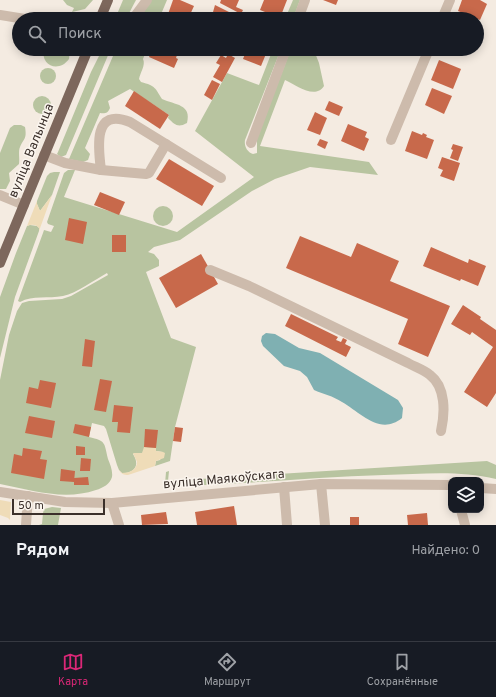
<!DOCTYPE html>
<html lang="ru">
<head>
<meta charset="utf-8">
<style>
	body { margin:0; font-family:Overpass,sans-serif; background:#242831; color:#f1f3f6 }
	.controls { position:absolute; right:12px; bottom:12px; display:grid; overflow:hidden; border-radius:8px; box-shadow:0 2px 10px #0003 }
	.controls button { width:36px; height:36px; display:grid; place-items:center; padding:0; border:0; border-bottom:1px solid #363941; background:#171b24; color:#f1f3f6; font:20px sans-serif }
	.scale { position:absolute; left:12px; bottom:10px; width:93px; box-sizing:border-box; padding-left:4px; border:2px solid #3b302b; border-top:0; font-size:11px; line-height:14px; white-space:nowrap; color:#3b302b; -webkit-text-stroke:3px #fbf5ee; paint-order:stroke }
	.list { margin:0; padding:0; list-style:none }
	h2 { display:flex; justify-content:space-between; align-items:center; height:52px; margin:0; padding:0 16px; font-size:17px }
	h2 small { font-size:13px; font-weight:400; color:#9ea1a6 }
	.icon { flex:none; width:22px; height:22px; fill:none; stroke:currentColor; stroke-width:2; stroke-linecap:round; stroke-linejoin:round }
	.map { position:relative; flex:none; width:496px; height:525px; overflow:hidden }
	.search { position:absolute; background:#171b24; box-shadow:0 2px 10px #0003; left:12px; right:12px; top:12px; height:44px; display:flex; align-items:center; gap:10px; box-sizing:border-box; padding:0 14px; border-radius:22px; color:#9ea1a6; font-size:15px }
	.sheet { height:116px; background:#171b24 }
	nav { display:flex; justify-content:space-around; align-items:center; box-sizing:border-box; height:56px; border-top:1px solid #363941; background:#171b24; font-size:11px; color:#9ea1a6 }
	nav a { display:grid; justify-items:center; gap:2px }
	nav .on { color:#db2777 }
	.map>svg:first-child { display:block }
</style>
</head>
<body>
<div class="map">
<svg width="496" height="525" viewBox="0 0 496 525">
	<rect width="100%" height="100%" fill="#f4ebe1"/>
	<g fill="#b8c4a0">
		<path d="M63 0H93L85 9 72 12 74 8 67 5Z"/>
		<path d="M123 0H136L126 19H115Z"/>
		<path d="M151 0H167L159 19H137Z"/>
		<path d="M293 0H300L293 19H285Z"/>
		<path d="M44 49H70L69 59C59 73 40 66 44 49Z"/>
		<path d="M107 49 109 53 66 155 61 157 57 154 58 152 91 72 99 56 104 50Z"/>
		<path d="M116 49H147L143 59C146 65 140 73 139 79L141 82C156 86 155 88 162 99 175 105 192 104 187 123 178 128 175 125 168 118L169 115 130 89 108 101 110 108C108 113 105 114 100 113L85 148 90 154 88 160 83 162 69 159Z"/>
		<path d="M273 49H281L245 140C244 146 247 152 253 154L257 153V137L291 49H309L315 53 319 63 324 86C315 100 296 85 285 80L260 146 369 162 378 175 310 167 275 179 252 191 180 240 154 247 148 252 154 254 159 260V266L146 272 171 338 196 347 175 427 170 461 155 466 156 461 160 460 163 452 156 451V448L142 453 133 454C140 465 135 473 122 473L119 470 117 465 106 429 104 426 92 423 89 437C106 441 104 442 108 459 110 464 113 471 112 477 110 484 103 488 96 490 64 501 32 490 0 484V380L9 335 17 311 22 303 29 301 62 299 71 296 108 275 107 273C94 280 77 293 63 296 48 299 33 295 20 302L18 301 43 233 44 230 51 232 54 226 48 224 47 222 64 173 68 170H75L64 197 177 232 254 177 195 131 227 73 259 85Z"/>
		<circle cx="48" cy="76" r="8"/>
		<circle cx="42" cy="105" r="9"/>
		<path d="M14 125H21L25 127C27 139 24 138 20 147 18 151 20 159 19 164L9 173 10 181 6 189H0V153L10 128Z"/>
		<path d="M54 172H60L52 195 40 211 37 204V201L47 176 50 173Z"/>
		<circle cx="163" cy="216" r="10"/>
		<path d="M30 225 37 226 39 228V231L15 297 0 358V297L16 253 27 226Z"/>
		<path d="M487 461 496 465V479C459 470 422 474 384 475 312 477 240 485 168 486L165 484 166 472 169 471 168 481Z"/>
		<path d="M52 507 61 508 58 525H39L42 524 43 513 44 509Z"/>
	</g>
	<g fill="#efdcb8">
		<path d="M52 195 39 231V228C36 224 31 224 27 226L37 201V204L40 211Z"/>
		<path d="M144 447 156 448V451L163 452 165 453 164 458 156 461 155 466 128 475C124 475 121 474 119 470L122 473C129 473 137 470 137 462 136 459 134 456 133 453H142Z"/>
		<path d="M0 500 11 502 10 520 8 518 0 515Z"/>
	</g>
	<path fill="#7fb0b2" d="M266 333 275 334 299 348 320 353 398 400 403 408 402 418C380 436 361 413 342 402 333 396 323 394 314 390L307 377 300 371 284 366 263 346 261 341 262 336Z"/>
	<g fill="#c8694b">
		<path d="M173 0H180L194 6 188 19H172L167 17Z"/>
		<path d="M221 0H239L236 7 243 10 241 14 220 3Z"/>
		<path d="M264 0H287L280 18 260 10Z"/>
		<path d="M323 0H338L336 5Z"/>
		<path d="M462 0H480L487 4 480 20 458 11Z"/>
		<path d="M215 5 239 17 238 19H211Z"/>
		<path d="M405 12 422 19H402Z"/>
		<path d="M314 13 329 19H312Z"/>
		<path d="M153 49H179L176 58 178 59 174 68 149 57Z"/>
		<path d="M247 49H268L261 66 243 59Z"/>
		<path d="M453 49H466L464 53Z"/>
		<path d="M228 54 235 58 222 82 213 77 220 65 216 63 221 55 226 58Z"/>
		<path d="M439 60 461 69 453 89 431 80Z"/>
		<path d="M212 80 220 84 212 100 204 95Z"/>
		<path d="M432 88 452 96 444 114 425 105Z"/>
		<path d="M134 91 169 115 160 129 125 106Z"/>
		<path d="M329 101 343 107 339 116 325 110Z"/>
		<path d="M315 112 327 118 320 135 307 130Z"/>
		<path d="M348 124 367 132 365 137 369 139 364 151 341 141Z"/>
		<path d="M412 131 422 135 423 133 427 135 426 137 434 140 427 159 405 151Z"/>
		<path d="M320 139 328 142 325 149 317 145Z"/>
		<path d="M453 144 463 147 458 161 450 158 453 150 451 149Z"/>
		<path d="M442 157 460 163 454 181 440 176 443 170 438 168Z"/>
		<path d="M169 159 214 186 202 206 156 179Z"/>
		<path d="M100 192 125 202 119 215 94 205Z"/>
		<path d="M69 218 87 222 83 244 65 240Z"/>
		<rect x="112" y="235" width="14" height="17"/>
		<path d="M300 236 351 257 357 243 399 261 390 281 450 306 428 357 398 344 408 319 286 268Z"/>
		<path d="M431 247 468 263 469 259 486 266 478 286 461 279 460 281 423 266Z"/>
		<path d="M201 254 218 284 176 308 159 278Z"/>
		<path d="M463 305 481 317 480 319 496 330V393L487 407 464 392 493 347 472 332 470 335 451 324Z"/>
		<path d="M291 314 338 337 336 340 341 342 343 338 347 340 345 344 351 347 346 357 285 326Z"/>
		<path d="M85 339 95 341 92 367 82 366Z"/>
		<path d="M100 379 112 381 106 412 94 410Z"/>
		<path d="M40 380 56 383 51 408 26 403 29 387 38 389Z"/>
		<path d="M114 405 133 407 130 433 117 432 118 422H112Z"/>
		<path d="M29 416 55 421 52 438 25 433Z"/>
		<path d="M75 424 91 427 89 437 73 433Z"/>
		<path d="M175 427 183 428 181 442 173 441Z"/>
		<path d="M145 429 158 430 156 448 144 447Z"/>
		<path d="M76 446 85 447V455H76Z"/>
		<path d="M23 448 42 451 40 459 47 460 44 479 11 473 14 454 22 456Z"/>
		<path d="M81 458 91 459 90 471H80Z"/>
		<path d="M61 469 75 471 74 482 60 481Z"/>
		<path d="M88 477 89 485H74V478Z"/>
		<path d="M234 506 237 525H197L195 512Z"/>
		<path d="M166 512 168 524 142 525 141 515Z"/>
		<path d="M427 513 428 525H408L407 515Z"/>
		<rect x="350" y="517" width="9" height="8"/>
	</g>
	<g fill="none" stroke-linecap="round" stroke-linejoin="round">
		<g stroke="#cdbbac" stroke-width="10">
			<path d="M0 15 25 19"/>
			<path d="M133 19 147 0"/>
			<path d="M298 19 305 0"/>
			<path d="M442 19 450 0"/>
			<path d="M391 140 429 49"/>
			<path d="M251 143 286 49"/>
			<path d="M44 155 65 163 101 170C98 147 93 107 130 122L221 178"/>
			<path d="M101 170 146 174 149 173 166 144"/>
			<path d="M0 195 24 205"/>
			<path d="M210 270 249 286 408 363C415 367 424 370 430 375 446 387 445 413 441 431"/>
			<path d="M321 484 325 525"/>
			<path d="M284 487 287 525"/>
			<path d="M481 488 496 489"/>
			<path d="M0 492 65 502 112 503 321 484 451 485"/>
			<path d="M112 503 119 525"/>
			<path d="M461 510 465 525"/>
			<path d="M26 525 28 496"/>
		</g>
		<g stroke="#7d675c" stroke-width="10">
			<path d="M100 19 108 0"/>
			<path d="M0 263 88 49"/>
		</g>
	</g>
	<g text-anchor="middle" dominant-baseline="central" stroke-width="3" stroke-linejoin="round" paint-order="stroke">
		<g font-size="13" fill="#3b302b" stroke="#fbf5ee">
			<text transform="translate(32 151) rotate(-68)">вуліца Валынца</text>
			<text transform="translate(224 480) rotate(-5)">вуліца Маякоўскага</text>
		</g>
	</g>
</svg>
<div class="controls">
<button><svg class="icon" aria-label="layers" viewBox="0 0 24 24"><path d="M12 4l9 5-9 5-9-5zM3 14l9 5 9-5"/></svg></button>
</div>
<div class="scale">50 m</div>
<div class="search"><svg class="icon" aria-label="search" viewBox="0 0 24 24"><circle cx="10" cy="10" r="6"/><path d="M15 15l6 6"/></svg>Поиск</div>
</div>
<section class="sheet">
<h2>Рядом<small>Найдено: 0</small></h2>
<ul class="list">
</ul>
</section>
<nav>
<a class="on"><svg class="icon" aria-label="map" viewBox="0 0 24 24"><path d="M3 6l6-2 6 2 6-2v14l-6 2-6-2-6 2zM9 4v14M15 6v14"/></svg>Карта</a>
<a><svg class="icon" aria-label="directions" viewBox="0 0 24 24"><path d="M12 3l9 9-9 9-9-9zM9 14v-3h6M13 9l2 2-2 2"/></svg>Маршрут</a>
<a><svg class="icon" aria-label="saved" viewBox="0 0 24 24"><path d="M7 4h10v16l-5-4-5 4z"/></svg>Сохранённые</a>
</nav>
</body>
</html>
